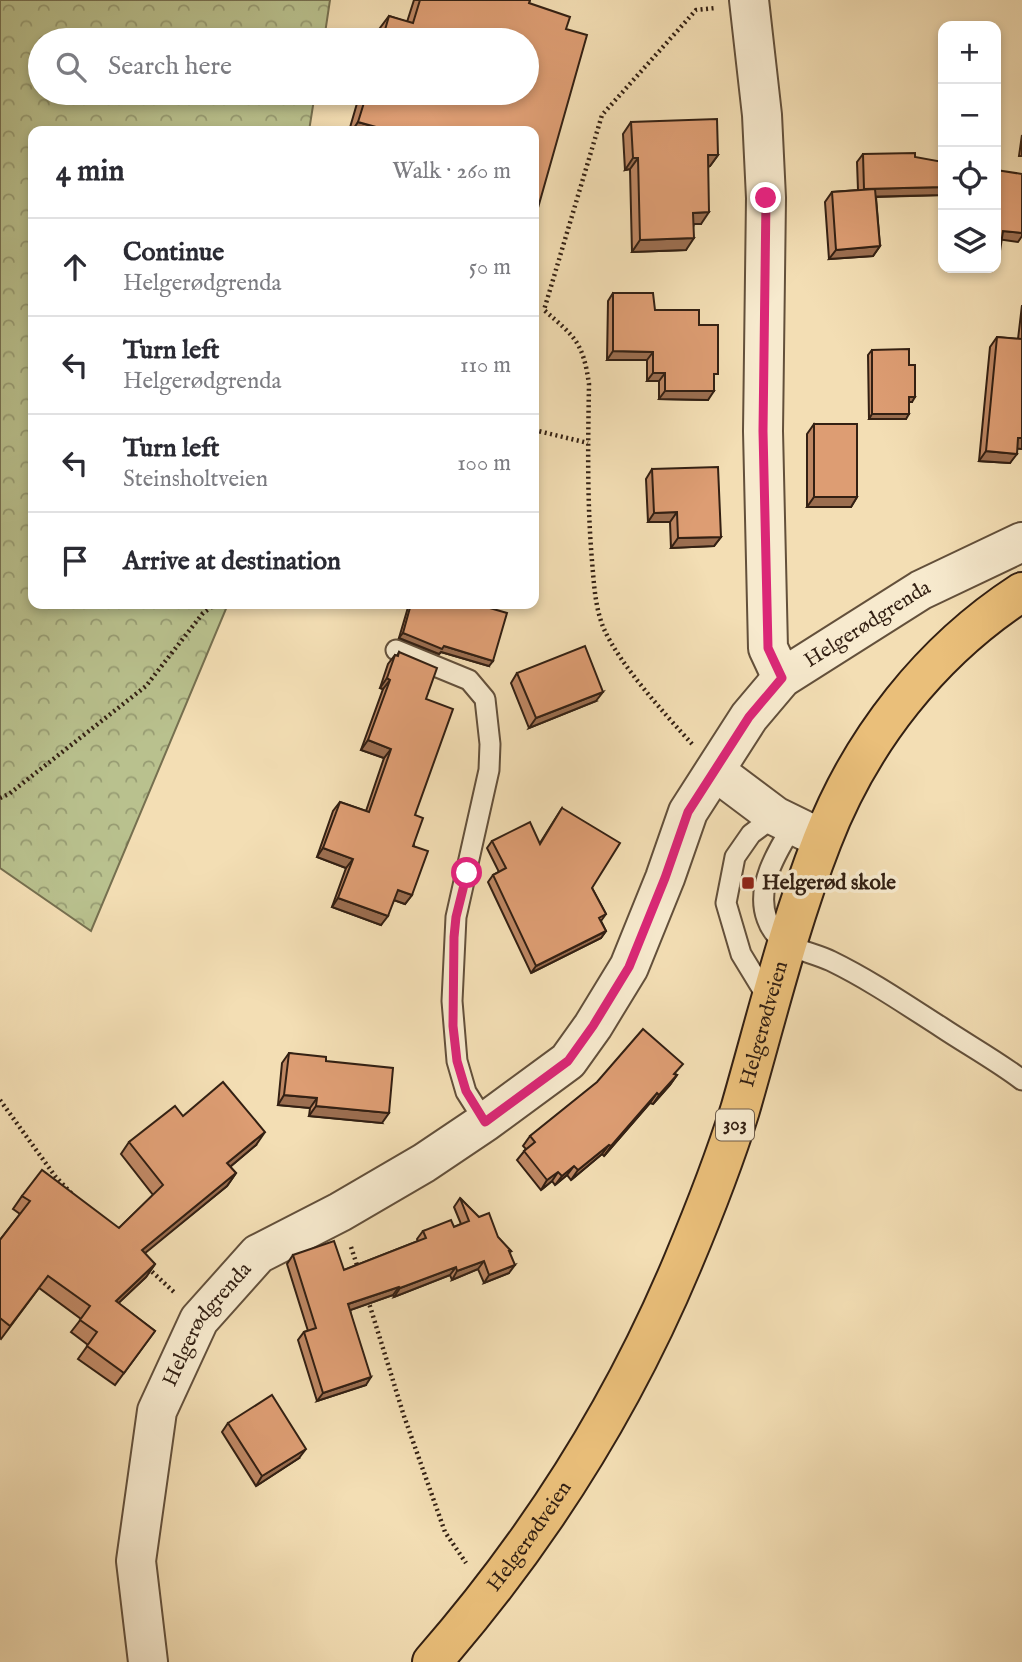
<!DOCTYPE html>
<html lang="en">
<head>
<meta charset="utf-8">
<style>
	body { margin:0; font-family:"IM FELL English",serif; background:#f7f7f7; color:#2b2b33 }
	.controls { position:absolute; right:21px; top:21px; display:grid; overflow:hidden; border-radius:14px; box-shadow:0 4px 10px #0003 }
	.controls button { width:63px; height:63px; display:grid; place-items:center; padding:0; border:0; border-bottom:2px solid #e1e1e2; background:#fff; color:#2b2b33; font:35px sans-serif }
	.stop { position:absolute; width:21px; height:21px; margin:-16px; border:5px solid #db2777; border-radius:50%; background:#fff }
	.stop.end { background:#db2777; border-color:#fff; box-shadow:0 2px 7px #0008 }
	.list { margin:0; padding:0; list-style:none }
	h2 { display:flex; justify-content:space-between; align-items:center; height:91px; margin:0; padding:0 28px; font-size:30px }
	h2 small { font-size:23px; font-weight:400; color:#7c7c81 }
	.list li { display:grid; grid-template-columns:46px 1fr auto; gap:21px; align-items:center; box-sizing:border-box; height:98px; padding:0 28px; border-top:2px solid #e1e1e2 }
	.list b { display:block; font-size:26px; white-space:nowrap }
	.list p { margin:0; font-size:23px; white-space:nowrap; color:#7c7c81 }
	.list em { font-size:23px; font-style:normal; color:#7c7c81 }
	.icon { flex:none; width:38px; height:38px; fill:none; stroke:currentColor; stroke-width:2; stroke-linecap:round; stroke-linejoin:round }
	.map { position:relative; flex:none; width:1022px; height:1662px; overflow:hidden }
	.search { position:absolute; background:#fff; box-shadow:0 4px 10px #0003; left:28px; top:28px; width:511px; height:77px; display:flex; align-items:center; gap:18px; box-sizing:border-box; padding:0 24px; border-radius:38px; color:#7c7c81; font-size:26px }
	.panel { position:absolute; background:#fff; box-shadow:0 4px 10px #0003; left:28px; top:126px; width:511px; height:483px; border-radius:14px }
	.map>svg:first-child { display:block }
</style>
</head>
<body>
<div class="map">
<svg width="1022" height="1662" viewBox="0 0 1022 1662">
	<defs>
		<pattern id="forest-crowns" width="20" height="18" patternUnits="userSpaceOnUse" patternTransform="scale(1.75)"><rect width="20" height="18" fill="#b9c18e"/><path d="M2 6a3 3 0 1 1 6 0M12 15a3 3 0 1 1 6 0" fill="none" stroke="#979c73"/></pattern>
	</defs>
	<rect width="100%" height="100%" fill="#f3deb4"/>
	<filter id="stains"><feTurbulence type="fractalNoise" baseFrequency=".00286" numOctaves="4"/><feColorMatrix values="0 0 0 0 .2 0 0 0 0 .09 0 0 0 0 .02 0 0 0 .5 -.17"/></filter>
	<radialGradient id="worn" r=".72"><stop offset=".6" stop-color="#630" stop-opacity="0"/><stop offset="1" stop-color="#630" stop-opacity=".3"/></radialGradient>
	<path fill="url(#forest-crowns)" stroke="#767050" stroke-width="2" d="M0 0H330L324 40H40V93H315L309 131H33V604H228L91 931 0 868Z"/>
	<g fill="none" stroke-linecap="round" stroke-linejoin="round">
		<g stroke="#63503b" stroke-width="23">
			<g id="service">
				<path d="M396 650 469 680 485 699 490 744 489 770 456 917 452 1001 457 1061 466 1092 485 1122"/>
				<path d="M794 824C777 851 755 887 767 919 778 950 806 949 831 961 870 980 905 1004 941 1027 968 1045 997 1061 1022 1080"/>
				<path d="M769 1000 741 954 726 903 735 857 751 834 775 816"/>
			</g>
		</g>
		<g stroke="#63503b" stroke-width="42">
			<g id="minor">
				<path d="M749 0 762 115 766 198 763 431 768 648 782 678"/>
				<path d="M715 771 775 816 822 839"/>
				<path id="s1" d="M148 1662 136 1561 157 1411 199 1320 258 1254 340 1212 424 1163 485 1122 568 1061 593 1026 629 967 665 878 688 812 749 717 782 678 921 590 1022 542"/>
			</g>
		</g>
		<g stroke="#332013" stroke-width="42">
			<g id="primary">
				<path id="s2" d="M432 1662C536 1543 622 1408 683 1262 704 1212 724 1161 740 1110 766 1020 788 928 822 841 861 740 931 651 1022 592"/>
			</g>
		</g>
		<g stroke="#332013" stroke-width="4.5" stroke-dasharray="2 3.5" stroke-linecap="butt">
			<path d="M534 430 588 443"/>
			<path d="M692 744C665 714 620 665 604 629 595 608 594 584 592 561 587 502 588 443 589 384 583 342 575 337 544 310L602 115 696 10 715 8"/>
			<path d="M0 798 9 794 146 686 203 613 216 604"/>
			<path d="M0 1100 55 1176 72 1194"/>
			<path d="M351 1247 358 1268"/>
			<path d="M148 1268 175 1293"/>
			<path d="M368 1300 404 1416 445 1532 466 1563"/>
		</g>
		<use href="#service" stroke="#f7eace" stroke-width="19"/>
		<use href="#minor" stroke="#f7eace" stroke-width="38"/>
		<use href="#primary" stroke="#eabf7a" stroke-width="38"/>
	</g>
	<g fill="#be8763" stroke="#332013" stroke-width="2">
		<path d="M414 0H530L529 3 566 29 534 131H349L360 93H527V40H375L377 32 389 16 407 22Z"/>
		<path d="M631 122 718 155 710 166 708 167 701 224H694L686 250 632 252 630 169 625 170 623 134Z"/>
		<path d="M1022 135V156H1019Z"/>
		<path d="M863 154 943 162V195L876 197 880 246 873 256 829 259 825 202 832 192 858 190 857 162Z"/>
		<path d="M943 208V231L940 230Z"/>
		<path d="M613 293 655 310 699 325 714 379 708 400 659 399V381H647V360H607L608 301Z"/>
		<path d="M1022 305V449L1018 448 1010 463 979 461 990 347 997 337 1018 339Z"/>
		<path d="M872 350 909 365 912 402H909L906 419H869L868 355Z"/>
		<path d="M814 424 857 497 851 507H807V434Z"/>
		<path d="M652 469 721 537 714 546 671 548 670 522H648L646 479Z"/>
		<path d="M409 604H476L489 666 441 652 439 654 399 638Z"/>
		<path d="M399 652 426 699 415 815 412 895 405 904 394 900 381 925 332 907 346 868 317 857 333 811 340 802 366 811 384 758 361 750 383 689 380 688 388 664 395 655 397 656Z"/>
		<path d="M517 673 596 701 529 728 511 683Z"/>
		<path d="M562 808 592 888 606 914 601 921 606 931 601 938 531 973 488 882 493 875 499 872 487 848 492 841 540 843Z"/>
		<path d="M289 1053 326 1061 382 1123 309 1116 310 1108 278 1105 282 1063Z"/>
		<path d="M675 1074 677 1075 670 1085 653 1104 650 1103 604 1156 602 1154 571 1180 567 1175 555 1185 552 1181 541 1190 517 1160 526 1149 523 1146 530 1136Z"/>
		<path d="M183 1116 256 1145 230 1167 236 1173 227 1186 144 1253 155 1264 146 1277 118 1303 155 1331 115 1385 78 1359 88 1345 71 1332 81 1319 39 1288 1 1339 0 1338V1240L20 1214 13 1209 22 1196 119 1228 153 1195 121 1154 129 1142Z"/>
		<path d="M460 1198 511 1251 510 1253 509 1273 484 1283 478 1269 452 1280 450 1275 394 1297 393 1295 350 1310 366 1385 317 1401 298 1340 304 1332 308 1331 287 1264 293 1255 344 1270 418 1241 417 1239 423 1231 454 1227 461 1224 454 1207Z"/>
		<path d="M228 1423 299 1458 256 1486 222 1432Z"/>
	</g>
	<g fill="#9b6e50" stroke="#332013" stroke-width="2">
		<path d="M358 122 383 129 382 131H352Z"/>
		<path d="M708 155H718L710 166 700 167Z"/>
		<path d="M633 158H638L630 169 625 170Z"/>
		<path d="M943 187V195L858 197 864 189Z"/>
		<path d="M709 212 701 224H685L693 213Z"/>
		<path d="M1003 231 1022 233V236L1018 242 997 239Z"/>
		<path d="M694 238 686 250 632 252 640 240Z"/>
		<path d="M880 246 873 256 829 259 836 250Z"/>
		<path d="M613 351 653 352 647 360H607Z"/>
		<path d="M653 373H665L659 381H647Z"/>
		<path d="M665 391H714L708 400 659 399Z"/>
		<path d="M909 397H915L912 402H906Z"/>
		<path d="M872 414H909L906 419H869Z"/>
		<path d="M1018 438H1022V449L1012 448Z"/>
		<path d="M986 451 1017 454 1010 463 979 461Z"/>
		<path d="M814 497H857L851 507H807Z"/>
		<path d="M677 512 670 522H648L654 513Z"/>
		<path d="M721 537 714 546 671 548 678 538Z"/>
		<path d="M403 633 444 646 493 661 489 666 441 652 439 654 399 638Z"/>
		<path d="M387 678 390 680 383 689 380 688Z"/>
		<path d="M603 692 596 701 529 728 536 718Z"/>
		<path d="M368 740 391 749 384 758 361 750Z"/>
		<path d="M323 848 353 859 346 868 317 857Z"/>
		<path d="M398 890 412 895 405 904 391 899Z"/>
		<path d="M338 898 388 916 381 925 332 907Z"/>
		<path d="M606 931 601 938 531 973 536 966Z"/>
		<path d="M677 1075 670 1085 653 1104 659 1095Z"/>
		<path d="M657 1093 650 1103 604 1156 611 1146Z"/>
		<path d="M284 1095 317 1098 310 1108 278 1105Z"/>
		<path d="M316 1106 389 1113 382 1123 309 1116Z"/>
		<path d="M265 1132 256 1145 219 1176 227 1163Z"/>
		<path d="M609 1145 602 1154 571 1180 578 1170Z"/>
		<path d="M574 1166 567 1175 555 1185 562 1176Z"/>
		<path d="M558 1172 552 1181 541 1190 547 1180Z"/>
		<path d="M236 1173 227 1186 133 1263 142 1250Z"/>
		<path d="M484 1261 478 1269 452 1280 457 1271Z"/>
		<path d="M155 1264 146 1277 107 1314 116 1301Z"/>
		<path d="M515 1265 509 1273 484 1283 489 1275Z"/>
		<path d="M456 1267 450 1275 394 1297 400 1288Z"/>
		<path d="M399 1287 393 1295 342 1313 348 1304Z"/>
		<path d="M371 1377 366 1385 317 1401 323 1393Z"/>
		<path d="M306 1449 299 1458 256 1486 262 1476Z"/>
	</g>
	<g fill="#dd9d73" stroke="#332013" stroke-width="2">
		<path d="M420 0H530L529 3 570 17 566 29 587 35 534 222V131H382L383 129 358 122 367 93H527V40H382L389 16 413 23Z"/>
		<path d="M717 119 718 155H708L709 212 693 213 694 238 640 240 638 158H633L631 122Z"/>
		<path d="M915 153V157L943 162V187L864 189 863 154Z"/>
		<path d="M996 170 1022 174V233L1003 231 1000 251H996Z"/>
		<path d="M875 189 880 246 836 250 832 192Z"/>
		<path d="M613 293H653L655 310H699V325H718V374H714V391H665V373H653V352L613 351Z"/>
		<path d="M997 337 1022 339V438H1018L1017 454 986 451Z"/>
		<path d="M909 349V365H915V397H909V414H872V350Z"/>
		<rect x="814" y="424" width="43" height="73"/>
		<path d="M718 467 721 537 678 538 677 512 654 513 652 469Z"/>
		<path d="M411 604H476L507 613 493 661 444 646 442 649 403 633Z"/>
		<path d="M585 646 603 692 536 718 517 673Z"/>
		<path d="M399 652 437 668 426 699 453 709 415 815 423 818 413 846 428 851 412 895 398 890 388 916 338 898 353 859 323 848 340 802 369 812 391 749 368 740 390 680 387 678 395 655 398 656Z"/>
		<path d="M562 808 620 843 592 888 606 914 599 918 606 931 536 966 493 875 506 868 492 841 530 822 540 844Z"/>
		<path d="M643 1029 683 1064 674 1074 677 1075 659 1095 657 1093 611 1146 609 1145 578 1170 574 1166 562 1176 558 1172 547 1180 524 1151 535 1142 530 1136 597 1082Z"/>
		<path d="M289 1053 326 1057V1061L393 1068 389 1113 316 1106 317 1098 284 1095Z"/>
		<path d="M223 1082 265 1132 227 1163 236 1173 142 1250 155 1264 116 1301 155 1331 124 1373 87 1346 97 1332 80 1320 90 1306 48 1276 10 1326 0 1318V1240L30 1201 22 1196 42 1170 119 1228 163 1185 129 1142 175 1106 183 1116Z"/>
		<path d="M460 1198 479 1217 489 1213 498 1237 511 1251H509L515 1265 489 1275 484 1261 457 1271 456 1267 400 1288 399 1287 348 1304 371 1377 323 1393 304 1332 316 1328 293 1255 334 1241 344 1270 426 1238 423 1231 451 1220 454 1227 469 1221Z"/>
		<path d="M272 1395 306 1449 262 1476 228 1423Z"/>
	</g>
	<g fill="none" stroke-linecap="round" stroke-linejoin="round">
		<path stroke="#db2777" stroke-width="9" d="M467 873 456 917 454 937 453 1026 457 1061 466 1091 485 1122 568 1061 593 1026 629 967 665 878 688 812 749 717 782 678 768 648 763 431 766 198"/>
	</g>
	<rect fill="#8f2418" stroke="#f7eace" stroke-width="2.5" x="741" y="876" width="14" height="14" rx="3.5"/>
	<g text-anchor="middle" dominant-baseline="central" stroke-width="7" stroke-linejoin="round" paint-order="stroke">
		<rect fill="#f7eace" stroke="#6e5d4b" stroke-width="2" x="716" y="1109.5" width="38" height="31" rx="5"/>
		<g font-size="19" font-weight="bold" fill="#332013">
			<text x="735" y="1125">303</text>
		</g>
		<g font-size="21" fill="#332013" stroke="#f7eace">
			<text stroke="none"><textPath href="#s1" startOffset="1351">Helgerødgrenda</textPath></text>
			<text stroke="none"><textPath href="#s2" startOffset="726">Helgerødveien</textPath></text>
			<text stroke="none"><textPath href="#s1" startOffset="354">Helgerødgrenda</textPath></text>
			<text stroke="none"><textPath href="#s2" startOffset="159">Helgerødveien</textPath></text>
		</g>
		<g font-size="21" font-weight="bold" fill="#332013" stroke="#f7eace" text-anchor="start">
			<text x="762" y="883">Helgerød skole</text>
		</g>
	</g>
	<rect width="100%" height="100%" filter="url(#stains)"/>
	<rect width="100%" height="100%" fill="url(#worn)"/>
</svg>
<div class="controls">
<button>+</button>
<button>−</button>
<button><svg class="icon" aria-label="locate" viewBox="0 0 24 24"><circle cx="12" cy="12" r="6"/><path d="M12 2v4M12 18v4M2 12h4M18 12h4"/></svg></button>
<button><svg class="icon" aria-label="layers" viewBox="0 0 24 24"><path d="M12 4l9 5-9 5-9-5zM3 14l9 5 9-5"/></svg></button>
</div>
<div class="stop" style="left:467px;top:873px"></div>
<div class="stop end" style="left:766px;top:198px"></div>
<div class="search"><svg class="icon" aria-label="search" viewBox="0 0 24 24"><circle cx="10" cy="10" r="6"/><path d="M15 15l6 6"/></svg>Search here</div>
<section class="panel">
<h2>4 min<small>Walk · 260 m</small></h2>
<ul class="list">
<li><svg class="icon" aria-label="ahead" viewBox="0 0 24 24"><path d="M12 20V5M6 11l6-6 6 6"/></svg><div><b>Continue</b><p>Helgerødgrenda</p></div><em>50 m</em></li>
<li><svg class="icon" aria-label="left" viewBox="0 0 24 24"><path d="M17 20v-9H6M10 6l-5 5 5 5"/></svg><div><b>Turn left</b><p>Helgerødgrenda</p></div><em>110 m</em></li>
<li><svg class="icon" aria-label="left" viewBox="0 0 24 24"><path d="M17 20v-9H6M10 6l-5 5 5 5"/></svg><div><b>Turn left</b><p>Steinsholtveien</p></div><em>100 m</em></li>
<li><svg class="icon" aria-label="arrive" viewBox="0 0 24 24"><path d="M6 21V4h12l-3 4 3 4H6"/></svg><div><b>Arrive at destination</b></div></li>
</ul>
</section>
</div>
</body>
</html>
